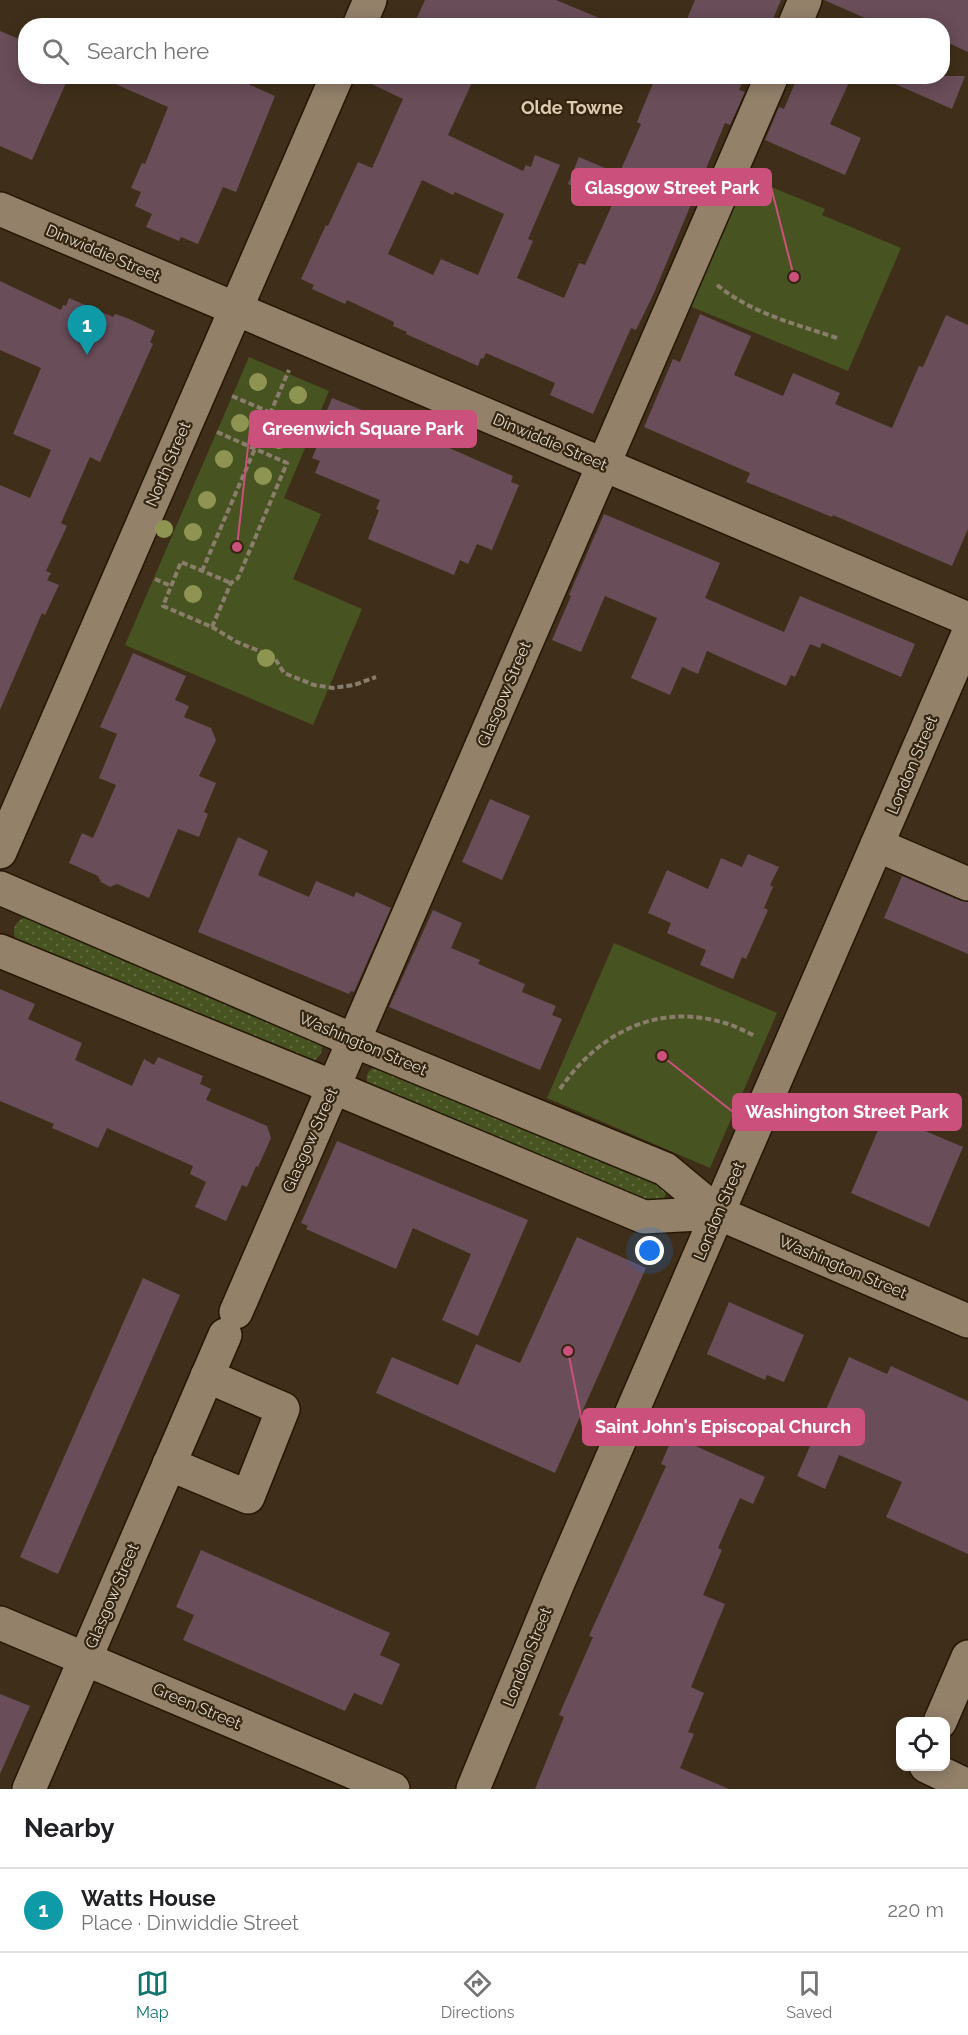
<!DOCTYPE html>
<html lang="en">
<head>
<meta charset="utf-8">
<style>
	body { margin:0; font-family:Raleway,sans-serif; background:#f2f2f2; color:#202124 }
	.controls { position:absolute; right:18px; bottom:18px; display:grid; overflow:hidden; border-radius:12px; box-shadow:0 3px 15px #0003 }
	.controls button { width:54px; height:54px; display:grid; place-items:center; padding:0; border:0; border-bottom:2px solid #e0e0e0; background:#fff; color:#202124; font:30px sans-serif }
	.you { position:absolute; left:650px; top:1251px; width:21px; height:21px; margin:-15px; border:4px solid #fff; border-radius:50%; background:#1a73e8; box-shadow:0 0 0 9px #1a73e833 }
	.badge { display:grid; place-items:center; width:39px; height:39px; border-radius:50%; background:#0f766e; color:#fff; font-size:20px; font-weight:700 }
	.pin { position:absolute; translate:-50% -50px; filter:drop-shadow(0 2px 3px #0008) }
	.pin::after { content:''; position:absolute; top:32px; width:21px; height:18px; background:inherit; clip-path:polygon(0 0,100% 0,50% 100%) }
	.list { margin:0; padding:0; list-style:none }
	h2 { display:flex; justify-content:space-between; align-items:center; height:78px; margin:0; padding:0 24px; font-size:26px }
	h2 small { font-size:20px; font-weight:400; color:#757577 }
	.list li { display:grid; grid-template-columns:39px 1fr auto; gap:18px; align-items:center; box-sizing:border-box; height:84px; padding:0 24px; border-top:2px solid #e0e0e0 }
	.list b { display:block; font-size:22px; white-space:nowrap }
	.list p { margin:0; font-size:20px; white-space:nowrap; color:#757577 }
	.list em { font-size:20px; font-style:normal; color:#757577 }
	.icon { flex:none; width:33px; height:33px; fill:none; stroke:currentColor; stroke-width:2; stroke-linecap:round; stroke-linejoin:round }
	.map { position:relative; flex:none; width:968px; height:1789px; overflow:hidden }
	.search { position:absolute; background:#fff; box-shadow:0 3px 15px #0003; left:18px; right:18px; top:18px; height:66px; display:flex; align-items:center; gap:15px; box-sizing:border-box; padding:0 21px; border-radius:24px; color:#757577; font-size:22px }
	.sheet { height:162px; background:#fff }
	nav { display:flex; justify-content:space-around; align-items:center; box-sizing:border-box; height:84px; border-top:2px solid #e0e0e0; background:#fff; font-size:16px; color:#757577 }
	nav a { display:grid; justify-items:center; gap:3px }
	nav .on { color:#0f766e }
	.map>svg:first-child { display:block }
</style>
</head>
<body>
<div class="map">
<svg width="968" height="1789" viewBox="0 0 968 1789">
	<defs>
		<pattern id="garden-dots" width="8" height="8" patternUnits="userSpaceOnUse" patternTransform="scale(1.5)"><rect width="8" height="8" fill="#475320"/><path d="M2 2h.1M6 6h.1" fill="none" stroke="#616b3f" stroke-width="1.8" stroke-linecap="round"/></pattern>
	</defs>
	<rect width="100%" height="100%" fill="#3f2f1a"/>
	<g fill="#475320">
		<path d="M744 176 825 209 822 215 901 248 848 371 687 305Z"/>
		<path d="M249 357 329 391 284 498 321 514 293 579 362 609 313 725 125 645Z"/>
		<path d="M614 943 777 1013 710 1168 547 1098Z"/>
	</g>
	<g fill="url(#garden-dots)">
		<path d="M26 917 320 1039C325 1050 321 1058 309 1063L16 941C11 930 15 921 26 917Z"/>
		<path d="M378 1065 657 1180 666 1191C665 1200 662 1204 654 1207L369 1088C364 1077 367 1070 378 1065Z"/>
	</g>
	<g fill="#694d59" fill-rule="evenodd">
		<path d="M425 0H556L616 25 413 26Z"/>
		<path d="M695 0H781L770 26H684Z"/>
		<path d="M824 0H968V52L942 40V26H883Z"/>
		<path d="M0 31 26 42V76H69L32 160 0 146Z"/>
		<path d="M97 76H230L275 96 236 192 223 187 198 244 181 237 179 241 146 227 152 214 135 206 141 192 131 188 142 163 145 164 168 107Z"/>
		<path d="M355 76H475L448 135 523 171 526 165 531 167 535 155 560 165 528 239 533 241 517 278 564 298 579 263 585 265 613 203 568 184 579 157 619 174 641 124 637 122 656 76H745L739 90 745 92 730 125 725 123 654 293 636 330 631 328 593 414 550 395 555 383 486 353 483 359 481 358 478 366 406 334 407 332 393 326 394 322 347 300 345 304 312 289 314 285 301 279 326 225 328 226 358 162 372 168 403 99ZM422 180 453 195 455 192 504 214 478 275 441 259 433 275 388 254Z"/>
		<path d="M798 76H852L830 124 861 138 845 175 765 140 779 107 784 109Z"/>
		<path d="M877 76H965L952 109Z"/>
		<path d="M0 281 61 310 63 305 66 306 69 298 113 317 115 314 127 318 155 331 150 342 153 344 100 462 90 457 61 523 67 526 46 571 51 573 47 580 59 585 45 615 42 613 0 710V485L30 498 51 450 13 434 41 368 0 350Z"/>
		<path d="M700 314 751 336 734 375 783 396 793 373 840 393 835 404 892 428 919 366 923 367 946 315 968 325V529L952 566 833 515 832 517 746 482 750 473 644 427 673 359 680 362Z"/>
		<path d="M332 398 362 410 361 413 447 448V447L513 476 511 482 519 485 492 550 477 544 468 564 460 560 454 575 368 539 379 510 376 509 380 500 315 473 320 461 312 458 319 442 315 440Z"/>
		<path d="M604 514 720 563 705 598 784 632 800 596 915 644 901 677 822 643 820 648 810 644 795 677 791 675 786 686 707 651 698 674 682 667 670 695 631 678 657 618 605 596 581 652 552 640 571 596 569 595Z"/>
		<path d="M133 653 186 676 175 700 189 706 184 717 211 728 216 740 199 776 216 783 204 812 208 814 199 837 178 829 149 898 117 884 110 887 101 882 98 876 69 863 82 833 93 838 116 785 99 778 117 734 100 727Z"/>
		<path d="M490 799 530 816 502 880 462 862Z"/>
		<path d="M238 837 268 851 258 875 309 897 316 881 354 897 356 892 391 908 354 992 351 991 349 994 198 932Z"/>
		<path d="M748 854 779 867 770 885 773 887 764 908 768 910 746 959 742 957 733 979 700 965 706 950 667 933 671 923 648 913 667 870 708 889 721 858 742 867Z"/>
		<path d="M902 876 961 901 968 902V954L884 918Z"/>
		<path d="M433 910 462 923 451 948 480 960 478 964 525 984 522 992 556 1006 552 1015 562 1019 540 1070 389 1007Z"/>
		<path d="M0 989 35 1004 28 1019 82 1043 75 1060 132 1086 144 1059 154 1065 158 1057 203 1076 200 1084 211 1089 206 1100 267 1126 271 1138 258 1167 256 1166 247 1187 242 1185 226 1221 195 1207 206 1182 190 1174 193 1166 107 1128 98 1148 52 1128 54 1124 0 1101Z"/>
		<path d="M885 1114 963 1147 929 1227 851 1193Z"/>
		<path d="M337 1141 528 1220 478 1336 442 1320 471 1254 413 1228 396 1269 306 1229 308 1226 301 1223Z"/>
		<path d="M577 1237 646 1268 555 1473 376 1393 392 1357 458 1385 476 1344 520 1363Z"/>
		<path d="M143 1278 180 1295 58 1574 20 1557Z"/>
		<path d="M729 1302 804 1335 784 1382 767 1375 765 1380 707 1354Z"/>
		<path d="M849 1357 887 1374 891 1366 968 1401V1554L886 1517 902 1482 839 1455 825 1489 797 1476Z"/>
		<path d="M673 1436 765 1477 753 1504 740 1498 718 1548 722 1550 703 1595 725 1604 691 1687 704 1693 688 1732 694 1734 680 1768 729 1789H535L564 1717 559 1715 593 1637 589 1636 666 1466 661 1464Z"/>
		<path d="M201 1550 390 1633 380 1655 400 1664 382 1705 354 1693 345 1711 183 1640 194 1615 176 1607Z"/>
		<path d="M0 1694 30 1706 0 1774Z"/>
	</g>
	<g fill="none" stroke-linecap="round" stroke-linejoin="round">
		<g stroke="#251703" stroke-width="36">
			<g id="minor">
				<path d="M359 26 370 0"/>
				<path d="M794 26 805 0"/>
				<path d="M0 209 968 619"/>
				<path d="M877 845 968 884"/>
				<path d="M0 852 337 76"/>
				<path d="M0 888 369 1047 665 1169 718 1213 968 1321"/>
				<path d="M0 951 333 1087 644 1217 718 1213"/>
				<path d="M236 1312 772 76"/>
				<path d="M169 1464 248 1497 283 1409 207 1376"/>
				<path d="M0 1623 393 1789"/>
				<path d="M940 1722 968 1657"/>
				<path d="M926 1766 968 1786"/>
				<path d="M29 1789 225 1335"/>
				<path d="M473 1789 558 1583 968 634"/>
			</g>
		</g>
		<g stroke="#8a7d6b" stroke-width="4" stroke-dasharray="6 3" stroke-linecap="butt">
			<path d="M717 285C753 314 793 323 837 338"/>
			<path d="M232 396 276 415"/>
			<path d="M217 432 287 463 238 578 231 583 212 627 163 606 181 562 231 583"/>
			<path d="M202 571 289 370"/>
			<path d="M155 579 171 586"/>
			<path d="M212 627 237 642 274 657 284 673 314 685 333 688 354 685 376 677"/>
			<path d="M560 1089C598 1034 656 1002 725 1023 735 1026 745 1031 755 1036"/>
		</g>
		<use href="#minor" stroke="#93816a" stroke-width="33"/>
	</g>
	<g fill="#8e9553">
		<circle cx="258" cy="382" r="9"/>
		<circle cx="298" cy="395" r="9"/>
		<circle cx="240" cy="423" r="9"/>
		<circle cx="279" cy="440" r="9"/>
		<circle cx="224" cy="459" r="9"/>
		<circle cx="263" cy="476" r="9"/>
		<circle cx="207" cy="500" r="9"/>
		<circle cx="164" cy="529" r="9"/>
		<circle cx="193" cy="532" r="9"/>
		<circle cx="193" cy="594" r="9"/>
		<circle cx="266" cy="658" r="9"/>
	</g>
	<g text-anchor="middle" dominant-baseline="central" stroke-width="4.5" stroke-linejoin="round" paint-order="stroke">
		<g font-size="16" fill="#dfd5c8" stroke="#342510">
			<text transform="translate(103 253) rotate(23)">Dinwiddie Street</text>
			<text transform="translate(550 442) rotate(23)">Dinwiddie Street</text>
			<text transform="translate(168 464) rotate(-67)">North Street</text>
			<text transform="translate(504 694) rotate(-67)">Glasgow Street</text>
			<text transform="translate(912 765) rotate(-67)">London Street</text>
			<text transform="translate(363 1044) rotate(23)">Washington Street</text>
			<text transform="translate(310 1140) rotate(-66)">Glasgow Street</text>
			<text transform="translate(719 1211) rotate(-67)">London Street</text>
			<text transform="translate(843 1267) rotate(23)">Washington Street</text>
			<text transform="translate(112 1596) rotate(-67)">Glasgow Street</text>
			<text transform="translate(527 1657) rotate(-68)">London Street</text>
			<text transform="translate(197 1706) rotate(23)">Green Street</text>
		</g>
		<g font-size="18" font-weight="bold" fill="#dfcbb2" stroke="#342510">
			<text x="572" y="107">Olde Towne</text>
		</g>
	</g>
	<path fill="none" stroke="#cb517c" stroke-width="2" d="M794 277L771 187M237 547L250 429M662 1056L733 1112M568 1351L583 1427"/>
	<g fill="#cb517c" stroke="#342510" stroke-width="2">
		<circle cx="794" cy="277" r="6"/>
		<circle cx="237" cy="547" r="6"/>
		<circle cx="662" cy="1056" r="6"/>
		<circle cx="568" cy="1351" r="6"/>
	</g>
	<g fill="#cb517c" stroke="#cb517c" stroke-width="2">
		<rect x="572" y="169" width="199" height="36" rx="6"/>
		<rect x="250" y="411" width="226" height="36" rx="6"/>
		<rect x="733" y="1094" width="228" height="36" rx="6"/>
		<rect x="583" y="1409" width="281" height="36" rx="6"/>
	</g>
	<g font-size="18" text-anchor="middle" font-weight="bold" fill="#fff">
		<text x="672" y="194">Glasgow Street Park</text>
		<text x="363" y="435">Greenwich Square Park</text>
		<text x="847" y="1118">Washington Street Park</text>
		<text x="723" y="1433">Saint John's Episcopal Church</text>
	</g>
</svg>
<div class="controls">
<button><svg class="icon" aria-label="locate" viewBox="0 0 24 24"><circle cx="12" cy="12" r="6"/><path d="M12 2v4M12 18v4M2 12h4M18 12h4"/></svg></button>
</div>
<div class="you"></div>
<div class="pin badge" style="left:87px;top:355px;background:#0f9aa8">1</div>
<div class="search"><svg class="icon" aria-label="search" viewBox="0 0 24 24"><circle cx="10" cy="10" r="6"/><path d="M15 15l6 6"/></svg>Search here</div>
</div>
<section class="sheet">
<h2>Nearby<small></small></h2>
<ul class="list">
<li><span class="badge" style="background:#0f9aa8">1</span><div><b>Watts House</b><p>Place · Dinwiddie Street</p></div><em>220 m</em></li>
</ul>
</section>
<nav>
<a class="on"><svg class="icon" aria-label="map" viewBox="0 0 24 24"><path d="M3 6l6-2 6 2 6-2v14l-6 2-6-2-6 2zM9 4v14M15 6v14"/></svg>Map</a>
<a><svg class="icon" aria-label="directions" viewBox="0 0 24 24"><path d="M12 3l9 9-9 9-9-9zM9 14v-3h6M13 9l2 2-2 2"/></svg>Directions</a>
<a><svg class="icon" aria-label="saved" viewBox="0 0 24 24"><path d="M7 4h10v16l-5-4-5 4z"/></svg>Saved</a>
</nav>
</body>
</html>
